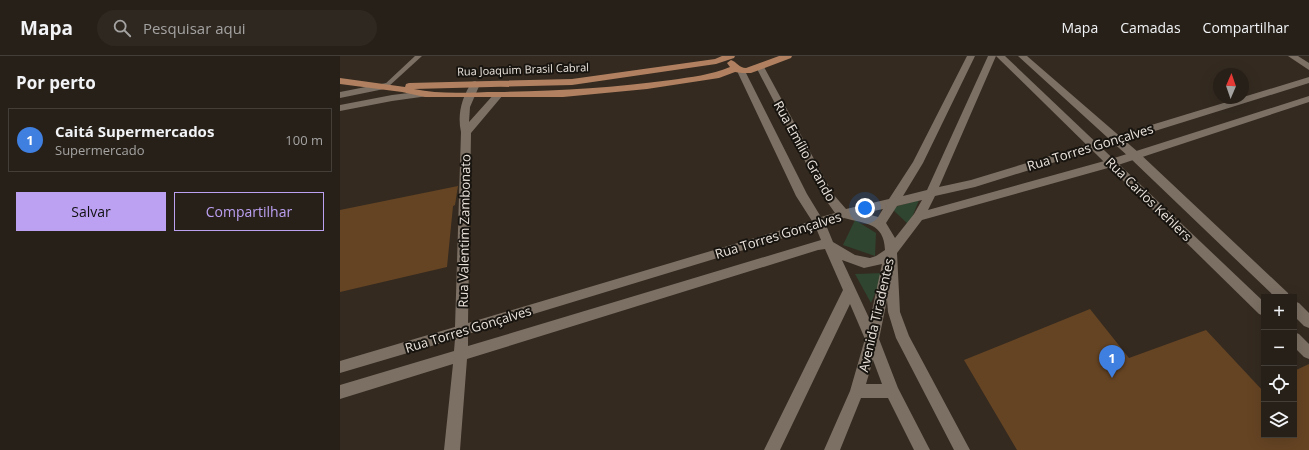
<!DOCTYPE html>
<html lang="pt">
<head>
<meta charset="utf-8">
<style>
	body { margin:0; font-family:"Open Sans",sans-serif; background:#2f2821; color:#f1f3f6 }
	.controls { position:absolute; right:12px; bottom:12px; display:grid; overflow:hidden; border-radius:0px; box-shadow:0 4px 16px #0002 }
	.controls button { width:36px; height:36px; display:grid; place-items:center; padding:0; border:0; border-bottom:1px solid #433e37; background:#272018; color:#f1f3f6; font:20px sans-serif }
	.compass { position:absolute; left:873px; top:12px; width:36px; height:36px; border-radius:50%; background:#272018; box-shadow:0 4px 16px #0002; rotate:2deg }
	.you { position:absolute; left:525px; top:152px; width:14px; height:14px; margin:-10px; border:3px solid #fff; border-radius:50%; background:#1a73e8; box-shadow:0 0 0 6px #1a73e833 }
	.badge { display:grid; place-items:center; width:26px; height:26px; border-radius:50%; background:#bca0f2; color:#fff; font-size:13px; font-weight:700 }
	.pin { position:absolute; translate:-50% -33px; filter:drop-shadow(0 1px 2px #0008) }
	.pin::after { content:''; position:absolute; top:21px; width:14px; height:12px; background:inherit; clip-path:polygon(0 0,100% 0,50% 100%) }
	.list { margin:0; padding:0; list-style:none }
	h2 { display:flex; justify-content:space-between; align-items:center; height:52px; margin:0; padding:0 16px; font-size:17px }
	h2 small { font-size:13px; font-weight:400; color:#a4a3a2 }
	.list li { display:grid; grid-template-columns:26px 1fr auto; gap:12px; align-items:center; box-sizing:border-box; height:64px; margin:0 8px 8px; padding:0 8px; border:1px solid #433e37; border-radius:0px }
	.list b { display:block; font-size:15px; white-space:nowrap }
	.list p { margin:0; font-size:13px; white-space:nowrap; color:#a4a3a2 }
	.list em { font-size:13px; font-style:normal; color:#a4a3a2 }
	.actions { display:flex; gap:8px; padding:12px 16px }
	.actions a { flex:1; padding:9px 0; border:1px solid #bca0f2; border-radius:0px; text-align:center; font-size:14px; color:#bca0f2 }
	.actions .main { background:#bca0f2; color:#111 }
	.icon { flex:none; width:22px; height:22px; fill:none; stroke:currentColor; stroke-width:2; stroke-linecap:round; stroke-linejoin:round }
	.map { position:relative; flex:none; width:969px; height:394px; overflow:hidden }
	header { display:flex; align-items:center; gap:24px; box-sizing:border-box; height:56px; padding:0 20px; background:#272018; border-bottom:1px solid #433e37 }
	header strong { font-size:19px }
	nav { display:flex; gap:22px; margin-inline-start:auto; font-size:14px }
	.search { width:280px; height:36px; background:#2f2821; display:flex; align-items:center; gap:10px; box-sizing:border-box; padding:0 14px; border-radius:22px; color:#a4a3a2; font-size:15px }
	main { display:flex }
	aside { flex:1; background:#272018 }
	.map>svg:first-child { display:block }
</style>
</head>
<body>
<header>
<strong>Mapa</strong>
<div class="search"><svg class="icon" aria-label="search" viewBox="0 0 24 24"><circle cx="10" cy="10" r="6"/><path d="M15 15l6 6"/></svg>Pesquisar aqui</div>
<nav><a>Mapa</a><a>Camadas</a><a>Compartilhar</a></nav>
</header>
<main>
<aside>
<h2>Por perto<small></small></h2>
<ul class="list">
<li><span class="badge" style="background:#3f7fe0">1</span><div><b>Caitá Supermercados</b><p>Supermercado</p></div><em>100 m</em></li>
</ul>
<div class="actions"><a class="main">Salvar</a><a>Compartilhar</a></div>
</aside>
<div class="map">
<svg width="969" height="394" viewBox="0 0 969 394">
	<rect width="100%" height="100%" fill="#342a20"/>
	<g fill="#2f452f">
		<path d="M579 144 569 169 551 152Z"/>
		<path d="M515 164 536 177 535 200 503 189Z"/>
		<path d="M544 217 531 247 515 218Z"/>
	</g>
	<g fill="#654423">
		<path d="M118 130 115 149 113 150 107 211 0 236V154Z"/>
		<path d="M750 253 789 302 866 274 924 336V379H954V315L969 308V394H677L624 304Z"/>
	</g>
	<g fill="none" stroke-linecap="round" stroke-linejoin="round">
		<path fill="#7c7064" fill-rule="evenodd" d="M75 0H82L48 31H44V29Z"/>
		<g fill="#7c7064" fill-rule="evenodd">
			<path d="M656 0H665L924 246V260L919 258Z"/>
			<path d="M678 0H687L798 96 948 237 949 241H935L790 102Z"/>
			<path d="M46 27 51 30 49 32 0 42V36Z"/>
			<path d="M85 35 88 36 90 38 88 40 52 45 0 55V49L52 39Z"/>
			<path d="M954 245 959 247 969 257V272L964 270 954 260Z"/>
			<path d="M954 276 959 278 969 288V303L964 301 954 291Z"/>
		</g>
		<g fill="#7c7064" fill-rule="evenodd">
			<path d="M627 0H635L583 107 563 140 587 134 648 0H656L599 131 631 124 969 21V27L635 131 595 140 588 154 768 104 969 40V46L775 110 582 164 557 197 560 256 569 280 630 394H614L556 282 548 256 547 244 539 283 558 332 590 394H574L548 342H521L500 394H484L510 335 525 283 510 248 440 394H424L503 234 485 193 478 194 127 303 120 394H104L113 308 0 343V329L114 295 115 283 0 317V305L115 271 121 76C117 58 122 41 132 26L135 25 140 28 130 51 129 66 155 37H161L163 39 131 77 128 267 472 165 456 140 397 15 398 13 401 12 405 15 467 138 481 161 495 157 483 140 416 11 417 9 420 8 424 11 493 138 506 153 549 143 573 106ZM582 144 574 158 555 182 546 167 557 150ZM543 153 538 161 524 157ZM504 162C525 168 544 166 545 194L536 200 530 202 515 199 493 186 486 169ZM476 172 481 184 128 290V278ZM502 204 524 212 542 208 530 264ZM533 304 542 328H526Z"/>
			<path d="M948 0H958L969 7V14Z"/>
		</g>
		<path fill="#b08060" fill-rule="evenodd" d="M382 0H395L394 2 376 8 232 29 74 33C101 39 131 36 158 36 216 35 273 32 331 24 351 21 371 19 390 11L387 7 391 4C397 6 399 12 406 12L439 0H452L451 2 411 17H402L395 16 379 22 307 33 223 41H85L62 36 0 28V22L65 31 66 28 69 27 232 23 375 3Z"/>
	</g>
	<g text-anchor="middle" dominant-baseline="central" stroke-width="4" stroke-linejoin="round" paint-order="stroke">
		<g font-size="11" fill="#ebe4dd" stroke="#18140f">
			<text transform="translate(183 13) rotate(-2)">Rua Joaquim Brasil Cabral</text>
		</g>
		<g font-size="13" fill="#ebe4dd" stroke="#18140f">
			<text transform="translate(750 91) rotate(-17)">Rua Torres Gonçalves</text>
			<text transform="translate(465 95) rotate(61)">Rua Emílio Grando</text>
			<text transform="translate(809 143) rotate(44)">Rua Carlos Kehlers</text>
			<text transform="translate(124 175) rotate(-89)">Rua Valentim Zambonato</text>
			<text transform="translate(438 179) rotate(-17)">Rua Torres Gonçalves</text>
			<text transform="translate(536 259) rotate(-77)">Avenida Tiradentes</text>
			<text transform="translate(128 273) rotate(-17)">Rua Torres Gonçalves</text>
		</g>
	</g>
</svg>
<div class="controls">
<button>+</button>
<button>−</button>
<button><svg class="icon" aria-label="locate" viewBox="0 0 24 24"><circle cx="12" cy="12" r="6"/><path d="M12 2v4M12 18v4M2 12h4M18 12h4"/></svg></button>
<button><svg class="icon" aria-label="layers" viewBox="0 0 24 24"><path d="M12 4l9 5-9 5-9-5zM3 14l9 5 9-5"/></svg></button>
</div>
<svg class="compass" viewBox="-18 -18 36 36"><path d="M0-13l5 13h-10z" fill="#e53935"/><path d="M0 13l5-13h-10z" fill="#a4a3a2"/></svg>
<div class="you"></div>
<div class="pin badge" style="left:772px;top:322px;background:#3f7fe0">1</div>
</div>
</main>
</body>
</html>
